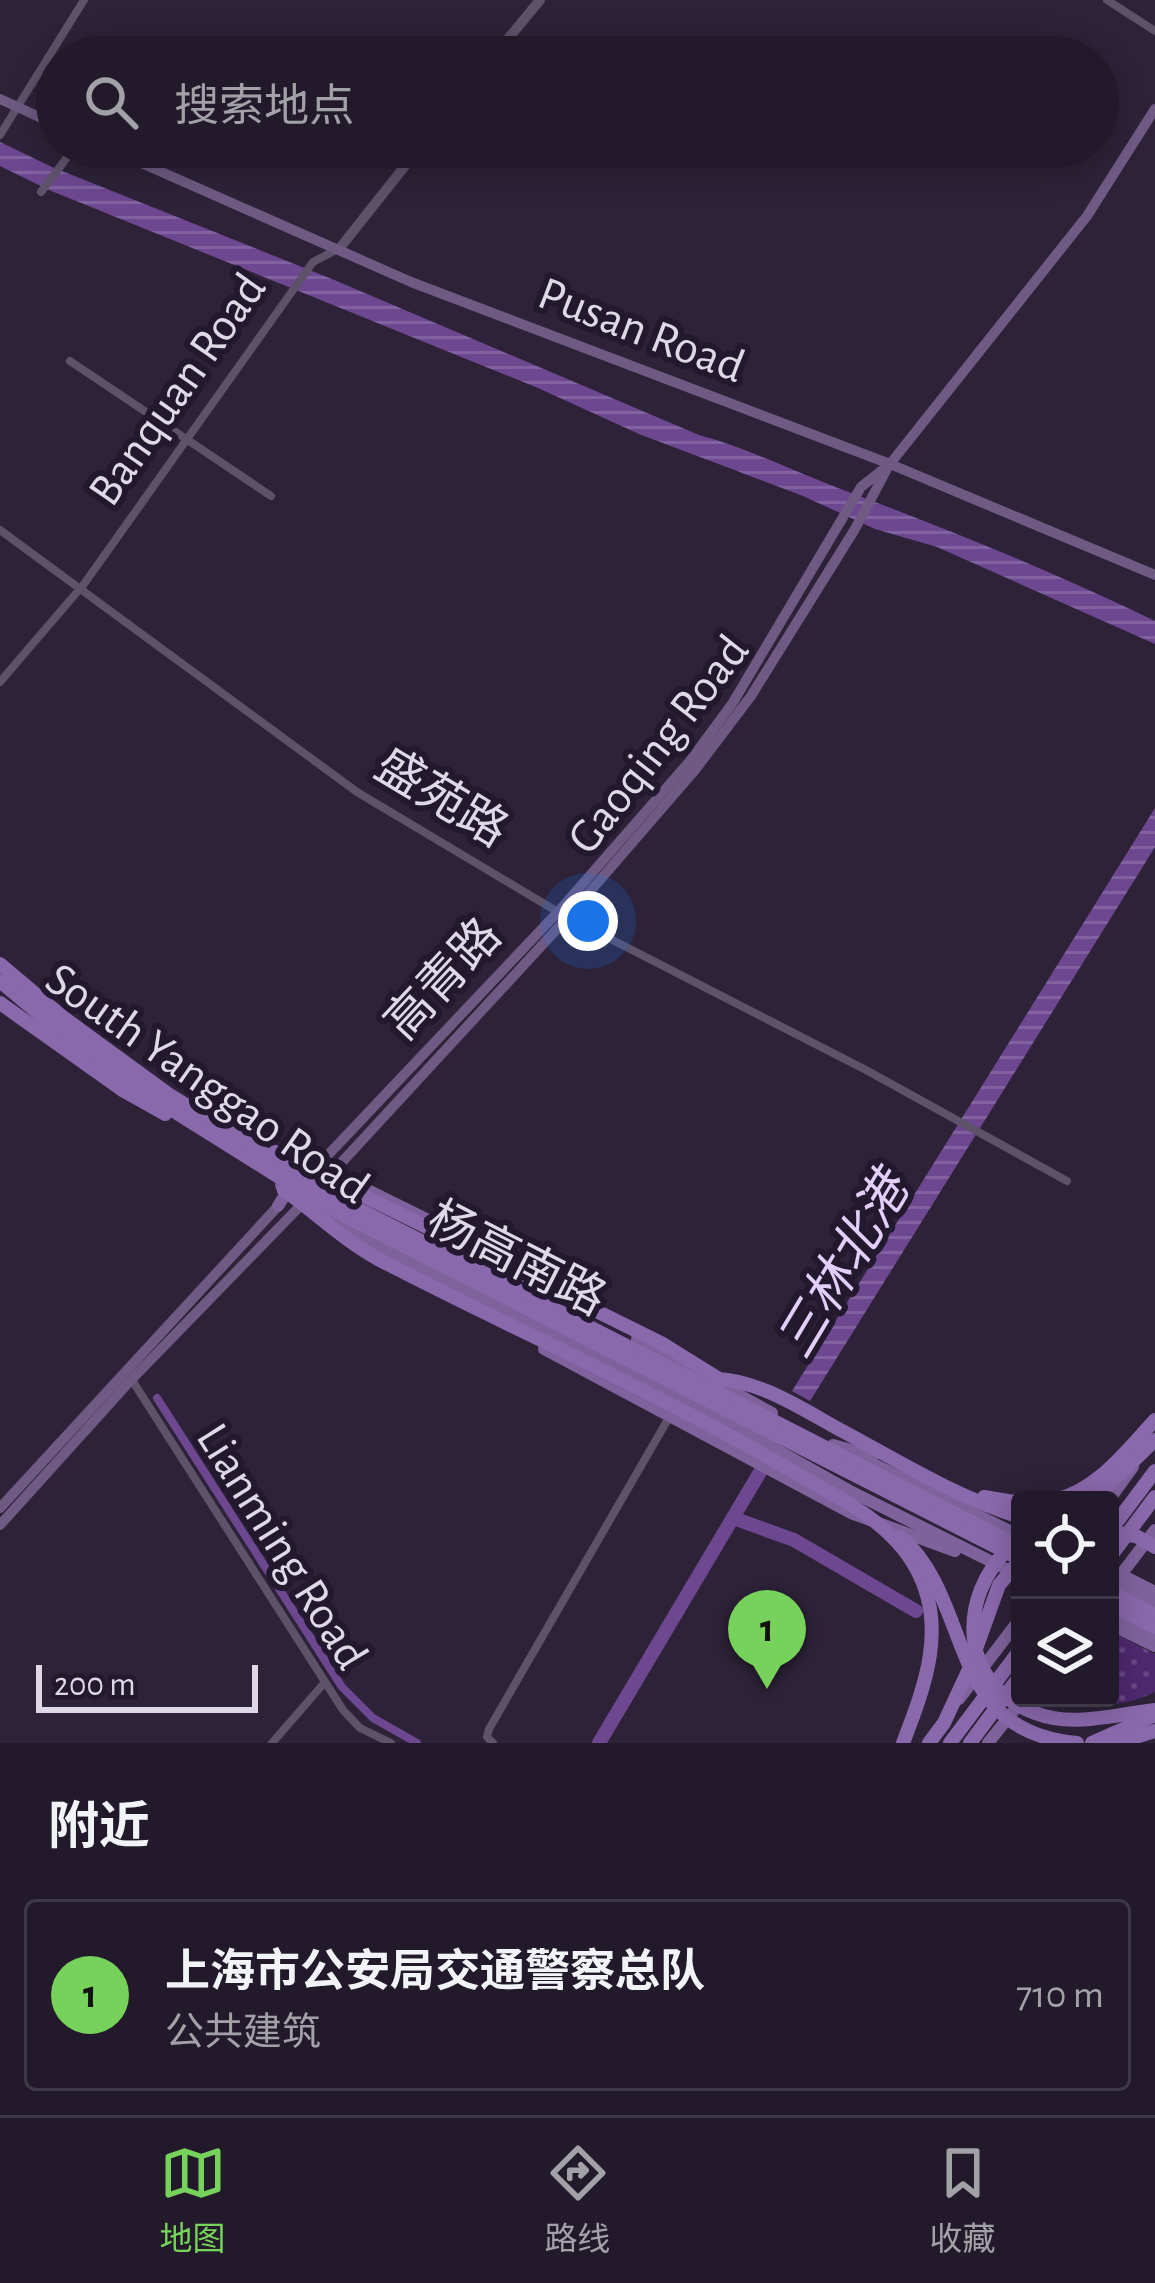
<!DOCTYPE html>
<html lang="zh">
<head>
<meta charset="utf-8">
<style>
	body { margin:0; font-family:"Alegreya Sans","Noto Sans SC",sans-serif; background:#2a2332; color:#f1f3f6 }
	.controls { position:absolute; right:36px; bottom:36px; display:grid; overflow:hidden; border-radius:12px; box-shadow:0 6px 30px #0003 }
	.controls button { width:108px; height:108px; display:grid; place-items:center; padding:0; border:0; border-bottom:3px solid #3f3847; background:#221a2a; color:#f1f3f6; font:60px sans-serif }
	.scale { position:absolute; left:36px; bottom:30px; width:222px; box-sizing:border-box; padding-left:12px; border:6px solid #dfd8e7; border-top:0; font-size:33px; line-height:42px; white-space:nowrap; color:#dfd8e7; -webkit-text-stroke:9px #23192e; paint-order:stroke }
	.you { position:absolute; left:588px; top:921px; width:42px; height:42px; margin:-30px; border:9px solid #fff; border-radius:50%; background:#1a73e8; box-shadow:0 0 0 18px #1a73e833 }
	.badge { display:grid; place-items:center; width:78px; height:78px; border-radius:50%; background:#76d25a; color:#111; font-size:39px; font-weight:700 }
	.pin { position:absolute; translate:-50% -99px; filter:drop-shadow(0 3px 6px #0008) }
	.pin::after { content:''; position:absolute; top:63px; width:42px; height:36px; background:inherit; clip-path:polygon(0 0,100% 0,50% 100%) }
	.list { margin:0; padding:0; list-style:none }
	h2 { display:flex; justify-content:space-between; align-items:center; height:156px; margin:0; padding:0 48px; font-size:51px }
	h2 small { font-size:39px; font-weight:400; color:#a2a1a8 }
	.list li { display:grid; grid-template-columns:78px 1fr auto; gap:36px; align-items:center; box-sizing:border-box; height:192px; margin:0 24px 24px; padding:0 24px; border:3px solid #3f3847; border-radius:12px }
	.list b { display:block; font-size:45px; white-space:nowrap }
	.list p { margin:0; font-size:39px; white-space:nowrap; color:#a2a1a8 }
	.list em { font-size:39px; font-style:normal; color:#a2a1a8 }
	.icon { flex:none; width:66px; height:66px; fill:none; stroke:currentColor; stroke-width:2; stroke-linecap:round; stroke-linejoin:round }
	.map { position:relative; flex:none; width:1155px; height:1743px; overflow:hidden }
	.search { position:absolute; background:#221a2a; box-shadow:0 6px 30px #0003; left:36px; right:36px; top:36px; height:132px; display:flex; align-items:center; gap:30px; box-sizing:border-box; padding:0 42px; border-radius:66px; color:#a2a1a8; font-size:45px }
	.sheet { height:372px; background:#221a2a }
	nav { display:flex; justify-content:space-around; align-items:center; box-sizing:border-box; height:168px; border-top:3px solid #3f3847; background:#221a2a; font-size:33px; color:#a2a1a8 }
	nav a { display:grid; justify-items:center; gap:6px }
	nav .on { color:#76d25a }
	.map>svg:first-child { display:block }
</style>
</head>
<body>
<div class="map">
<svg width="1155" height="1743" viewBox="0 0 1155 1743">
	<defs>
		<pattern id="park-dots" width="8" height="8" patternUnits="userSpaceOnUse" patternTransform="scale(3)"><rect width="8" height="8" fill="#4f296f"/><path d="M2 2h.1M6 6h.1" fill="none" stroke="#684784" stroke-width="1.8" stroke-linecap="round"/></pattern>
		<pattern id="water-rules" width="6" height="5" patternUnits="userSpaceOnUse" patternTransform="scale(3)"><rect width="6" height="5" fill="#6d4790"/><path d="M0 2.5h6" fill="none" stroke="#8161a0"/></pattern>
	</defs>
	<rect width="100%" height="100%" fill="#2d2238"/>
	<path fill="url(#park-dots)" d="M1114 1633 1155 1654V1692C1131 1704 1099 1710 1075 1698H1110V1634Z"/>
	<g fill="url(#water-rules)">
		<path d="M0 142 52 167 332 279 699 435C747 448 791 470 838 488 945 528 1052 571 1155 621V644L937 547 875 529 803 496 639 434 538 388 49 190 0 166Z"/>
		<path d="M1155 808V847L810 1401 792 1391Z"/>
	</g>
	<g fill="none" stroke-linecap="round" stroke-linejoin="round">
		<path stroke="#6d4790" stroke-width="8" d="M157 1398 342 1687 373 1718 417 1743"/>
		<g stroke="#6d4790" stroke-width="14">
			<path d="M733 1518 794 1540 916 1611"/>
			<path d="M599 1743 769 1457"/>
		</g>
		<g stroke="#5d526a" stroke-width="8">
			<path d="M1107 0 1155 31"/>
			<path d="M0 135 84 0"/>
			<path d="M41 192 75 147"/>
			<path d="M70 361 271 496"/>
			<path d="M0 530 357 792 558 912 866 1070 1067 1181"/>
			<path d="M0 682 84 584 313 262 338 249"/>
			<path d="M130 1377 343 1710 360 1728 391 1743"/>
			<path d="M272 1743 325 1682"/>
			<path d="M493 1743 487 1737 489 1729 671 1414"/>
		</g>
		<g stroke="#5d526a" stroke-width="10">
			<path d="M493 57 540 0"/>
			<path d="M339 249 420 147"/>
		</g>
		<g stroke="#6e5a83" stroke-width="10">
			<path d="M0 99 57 125"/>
			<path d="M105 147 411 282 890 464 1155 575"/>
			<path d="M310 1174 558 912 690 761 732 704 861 487 890 464 1087 216 1155 109"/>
			<path d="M330 1175 568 917 695 770 751 696 855 529 888 467"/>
			<path d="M0 1508 280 1204"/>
			<path d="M0 1525 132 1379 305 1201"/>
		</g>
		<g stroke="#7f629c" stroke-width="12">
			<path d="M320 1175 333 1173 432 1222"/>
			<path d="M278 1206 285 1195 281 1185"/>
			<path d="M325 1211 382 1248 695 1404 850 1491 1020 1576"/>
			<path d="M637 1339 772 1413"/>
			<path d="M544 1349 851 1513 955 1551"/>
			<path d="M833 1445 873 1456"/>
			<path d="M865 1460 1020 1536"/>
			<path d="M1109 1500 1133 1467"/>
			<path d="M1110 1569 1155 1592"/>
			<path d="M1110 1581 1155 1604"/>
			<path d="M1110 1589 1155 1530"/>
			<path d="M1110 1612 1155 1634"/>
			<path d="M1110 1624 1155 1646"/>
			<path d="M959 1699 1020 1619"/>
			<path d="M988 1743 1024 1698"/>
		</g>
		<g stroke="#8a68ac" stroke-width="14">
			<path d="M0 964 64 1018 168 1094 333 1196 1020 1547"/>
			<path d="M0 981 57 1029 177 1113 324 1205 1020 1559"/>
			<path d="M0 1003 124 1091 165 1114"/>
			<path d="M275 1152 661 1343 719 1379"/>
			<path d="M284 1190C315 1212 346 1242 380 1260 515 1330 655 1391 787 1468 833 1495 889 1519 916 1568 948 1626 925 1686 903 1743"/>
			<path d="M715 1379C758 1380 799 1407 835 1427 895 1459 955 1497 1020 1517"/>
			<path d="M1155 1471 1110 1531 1138 1537 1155 1547"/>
			<path d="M984 1497 1020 1503"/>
			<path d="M1054 1500C1096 1492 1127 1450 1155 1420"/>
			<path d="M1093 1500 1155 1440"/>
			<path d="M901 1537C975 1602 944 1732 1077 1743"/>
			<path d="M1011 1546C956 1597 959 1685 1035 1713 1074 1728 1115 1714 1155 1710"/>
			<path d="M1110 1557 1155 1497"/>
			<path d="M1110 1592 1155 1615"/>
			<path d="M1110 1604 1155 1627"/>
			<path d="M977 1646 999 1585 1020 1560"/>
			<path d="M929 1743 944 1723 970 1667"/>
			<path d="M950 1743 1020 1650"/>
			<path d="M970 1743 1020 1676"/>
			<path d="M1092 1743 1155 1715"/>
			<path d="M1116 1743 1155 1731"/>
		</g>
	</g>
	<g text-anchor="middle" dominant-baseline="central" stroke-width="12" stroke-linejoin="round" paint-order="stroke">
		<g font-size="48" fill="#dfd8e7" stroke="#23192e">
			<text transform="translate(641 331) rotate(21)">Pusan Road</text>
			<text transform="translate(178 390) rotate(-55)">Banquan Road</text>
			<text transform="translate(659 745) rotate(-52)">Gaoqing Road</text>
			<text transform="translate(441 799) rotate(31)">盛苑路</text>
			<text transform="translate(444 980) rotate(-47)">高青路</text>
			<text transform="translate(207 1084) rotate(35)">South Yanggao Road</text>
			<text transform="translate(516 1260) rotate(27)">杨高南路</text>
			<text transform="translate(281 1547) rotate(58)">Lianming Road</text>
		</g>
		<g font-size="51" font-style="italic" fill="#e2cef8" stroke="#23192e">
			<text transform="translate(844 1266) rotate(-59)">三林北港</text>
		</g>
	</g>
</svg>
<div class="controls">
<button><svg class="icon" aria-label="locate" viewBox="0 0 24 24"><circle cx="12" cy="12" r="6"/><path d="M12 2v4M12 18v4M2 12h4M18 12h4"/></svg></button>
<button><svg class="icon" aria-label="layers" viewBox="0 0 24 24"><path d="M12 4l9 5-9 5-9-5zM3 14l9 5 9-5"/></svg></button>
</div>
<div class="scale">200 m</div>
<div class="you"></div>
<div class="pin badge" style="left:767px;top:1689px">1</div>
<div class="search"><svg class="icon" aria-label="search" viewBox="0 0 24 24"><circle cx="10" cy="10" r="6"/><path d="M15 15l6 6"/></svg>搜索地点</div>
</div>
<section class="sheet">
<h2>附近<small></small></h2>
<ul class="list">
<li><span class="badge">1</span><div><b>上海市公安局交通警察总队</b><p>公共建筑</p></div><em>710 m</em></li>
</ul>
</section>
<nav>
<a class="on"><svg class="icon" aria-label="map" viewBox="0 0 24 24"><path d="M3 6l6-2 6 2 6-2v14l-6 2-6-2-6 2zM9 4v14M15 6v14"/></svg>地图</a>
<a><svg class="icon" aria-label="directions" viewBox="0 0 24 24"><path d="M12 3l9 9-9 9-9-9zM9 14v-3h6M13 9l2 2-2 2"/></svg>路线</a>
<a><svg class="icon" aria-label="saved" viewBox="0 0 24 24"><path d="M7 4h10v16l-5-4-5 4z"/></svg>收藏</a>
</nav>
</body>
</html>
